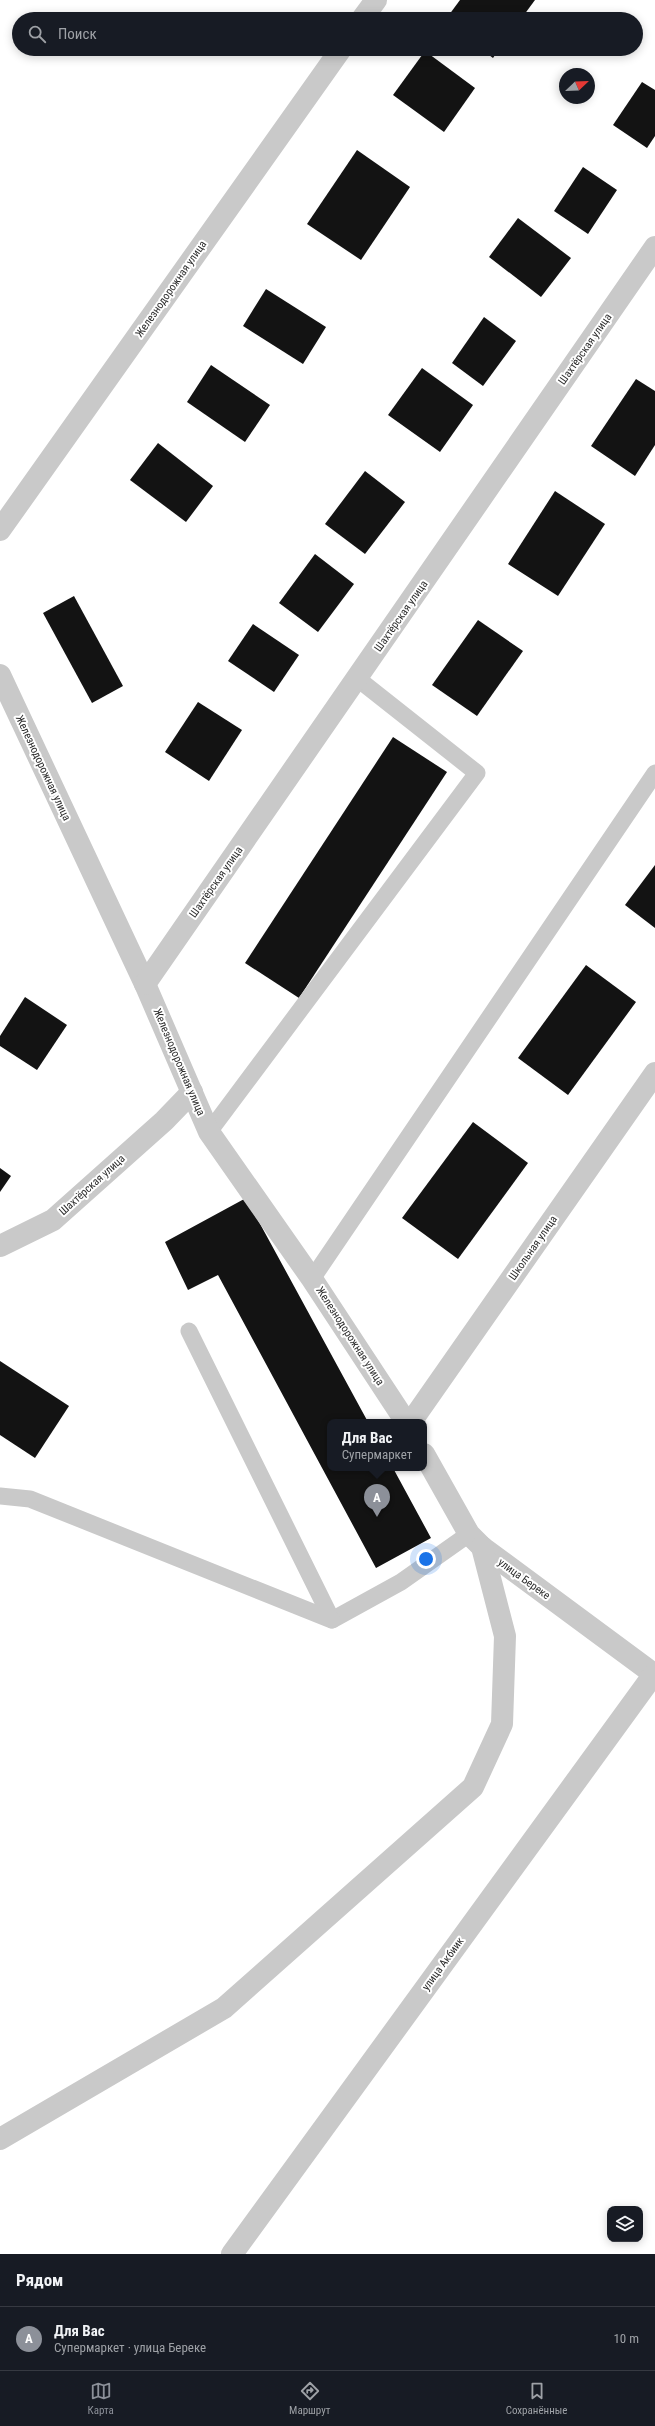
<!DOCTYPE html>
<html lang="ru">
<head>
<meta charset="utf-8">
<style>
	body { margin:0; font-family:"Roboto Condensed",sans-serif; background:#20242c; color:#f1f3f6 }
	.controls { position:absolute; right:12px; bottom:12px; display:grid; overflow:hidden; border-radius:8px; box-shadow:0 2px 10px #0003 }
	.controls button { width:36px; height:36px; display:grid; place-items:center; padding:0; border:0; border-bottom:1px solid #363941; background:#171b24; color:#f1f3f6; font:20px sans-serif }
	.compass { position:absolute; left:559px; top:68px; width:36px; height:36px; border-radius:50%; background:#171b24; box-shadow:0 2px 10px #0003; rotate:67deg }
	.you { position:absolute; left:426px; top:1559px; width:14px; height:14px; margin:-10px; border:3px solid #fff; border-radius:50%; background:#1a73e8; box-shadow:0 0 0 6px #1a73e833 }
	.badge { display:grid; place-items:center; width:26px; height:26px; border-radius:50%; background:#8c9099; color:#fff; font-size:13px; font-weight:700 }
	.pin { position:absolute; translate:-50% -33px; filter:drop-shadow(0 1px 2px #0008) }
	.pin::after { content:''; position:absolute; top:21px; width:14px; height:12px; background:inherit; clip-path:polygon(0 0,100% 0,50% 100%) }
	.popup { position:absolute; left:327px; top:1419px; width:100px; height:52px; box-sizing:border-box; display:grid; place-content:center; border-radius:8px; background:#171b24; filter:drop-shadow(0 1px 3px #0005); font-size:13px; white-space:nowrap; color:#9ea1a6 }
	.popup b { font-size:15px; color:#f1f3f6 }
	.popup::after { content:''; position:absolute; left:50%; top:100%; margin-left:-8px; border:8px solid transparent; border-top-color:#171b24 }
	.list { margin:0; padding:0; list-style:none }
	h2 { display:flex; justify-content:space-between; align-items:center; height:52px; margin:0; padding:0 16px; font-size:17px }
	h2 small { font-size:13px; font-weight:400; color:#9ea1a6 }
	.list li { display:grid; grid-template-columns:26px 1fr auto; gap:12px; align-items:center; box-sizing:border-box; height:64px; padding:0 16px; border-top:1px solid #363941 }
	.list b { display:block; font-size:15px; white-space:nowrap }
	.list p { margin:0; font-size:13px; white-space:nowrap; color:#9ea1a6 }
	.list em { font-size:13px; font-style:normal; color:#9ea1a6 }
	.icon { flex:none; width:22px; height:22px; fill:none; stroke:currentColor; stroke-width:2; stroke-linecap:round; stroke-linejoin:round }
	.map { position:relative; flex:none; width:655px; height:2254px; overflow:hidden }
	.search { position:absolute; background:#171b24; box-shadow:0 2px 10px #0003; left:12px; right:12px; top:12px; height:44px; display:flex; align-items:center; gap:10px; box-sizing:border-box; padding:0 14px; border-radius:22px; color:#9ea1a6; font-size:15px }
	.sheet { height:116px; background:#171b24 }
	nav { display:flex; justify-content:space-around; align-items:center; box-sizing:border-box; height:56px; border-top:1px solid #363941; background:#171b24; font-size:11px; color:#9ea1a6 }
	nav a { display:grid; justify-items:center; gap:2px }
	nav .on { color:#8c9099 }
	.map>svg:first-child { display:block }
</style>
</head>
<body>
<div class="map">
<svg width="655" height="2254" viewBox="0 0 655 2254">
	<rect width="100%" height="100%" fill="#fff"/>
	<g fill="#131313">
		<path d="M460 0H535L521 19H446Z"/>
		<path d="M481 49H499L493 58Z"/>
		<path d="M425 51 475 88 444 132 393 95Z"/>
		<path d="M642 82 655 90V136L647 148 613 125Z"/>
		<path d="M357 150 410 187 361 260 307 224Z"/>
		<path d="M583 167 617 190 588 234 554 211Z"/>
		<path d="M518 218 571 258 541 297 489 257Z"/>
		<path d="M266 289 326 327 303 364 243 326Z"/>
		<path d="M484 317 516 341 483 386 452 363Z"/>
		<path d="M211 365 270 405 245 442 187 402Z"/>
		<path d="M422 368 473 405 440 452 388 415Z"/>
		<path d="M636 379 655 391V445L635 476 591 446Z"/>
		<path d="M158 443 213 486 186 522 130 480Z"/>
		<path d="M365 471 405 502 365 554 325 524Z"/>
		<path d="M555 491 605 524 558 596 508 564Z"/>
		<path d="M315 554 354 584 318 632 279 603Z"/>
		<path d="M74 596 123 686 92 703 43 613Z"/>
		<path d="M478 620 523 651 477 716 432 685Z"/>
		<path d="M253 624 299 655 274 692 228 661Z"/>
		<path d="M198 702 242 730 209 781 165 752Z"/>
		<path d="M393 737 447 772 299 998 245 963Z"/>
		<path d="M655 865V928L625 905Z"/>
		<path d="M586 965 636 1002 568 1095 518 1058Z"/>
		<path d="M25 997 67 1025 37 1070 0 1046V1036Z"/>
		<path d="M473 1122 528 1163 458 1259 402 1218Z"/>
		<path d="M0 1168 11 1176 0 1192Z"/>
		<path d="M246 1198 368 1422H330V1468H393L431 1538 376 1568 218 1275 188 1290 165 1242Z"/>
		<path d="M0 1361 69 1406 35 1458 0 1435Z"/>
	</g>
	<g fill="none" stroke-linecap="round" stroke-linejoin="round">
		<g stroke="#c9c9c9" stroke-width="17">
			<path d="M209 1132 477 773 358 679"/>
			<path d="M312 1279 655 773"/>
			<path d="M189 1331 332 1620 401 1582 469 1534"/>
			<path d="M0 1496 30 1499 332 1620"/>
		</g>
		<g stroke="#c9c9c9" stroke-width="22">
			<path d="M362 19 376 0"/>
			<path d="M0 530 341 49"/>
			<path d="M0 675 145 984 209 1132 312 1279 406 1422"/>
			<path d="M145 984 655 247"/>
			<path d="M0 1246 53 1220 164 1121 192 1092"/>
			<path d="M411 1422 655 1073"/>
			<path d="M424 1454 469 1534 482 1547 655 1675"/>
			<path d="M0 2139 224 2008 473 1787 502 1724 505 1636 482 1547"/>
			<path d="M232 2254 654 1674"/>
		</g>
	</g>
	<g text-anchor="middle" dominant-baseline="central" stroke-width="4" stroke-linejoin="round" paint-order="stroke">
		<g font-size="11" fill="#2c2c2c" stroke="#fff">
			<text transform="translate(171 289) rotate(-55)">Железнодорожная улица</text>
			<text transform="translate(585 349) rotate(-55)">Шахтёрская улица</text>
			<text transform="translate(401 616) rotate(-55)">Шахтёрская улица</text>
			<text transform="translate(43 768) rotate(65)">Железнодорожная улица</text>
			<text transform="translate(216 882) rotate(-55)">Шахтёрская улица</text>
			<text transform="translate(179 1062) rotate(67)">Железнодорожная улица</text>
			<text transform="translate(92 1185) rotate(-42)">Шахтёрская улица</text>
			<text transform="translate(533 1248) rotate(-55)">Школьная улица</text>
			<text transform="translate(350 1336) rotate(57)">Железнодорожная улица</text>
			<text transform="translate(524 1579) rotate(36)">улица Береке</text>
			<text transform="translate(443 1964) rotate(-54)">улица Акбиик</text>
		</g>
	</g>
</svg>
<div class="controls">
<button><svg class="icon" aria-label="layers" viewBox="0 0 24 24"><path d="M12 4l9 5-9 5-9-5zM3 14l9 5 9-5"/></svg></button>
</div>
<svg class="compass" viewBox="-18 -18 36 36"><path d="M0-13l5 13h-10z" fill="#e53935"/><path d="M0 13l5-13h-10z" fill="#9ea1a6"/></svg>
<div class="you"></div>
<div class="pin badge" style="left:377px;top:1517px">A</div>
<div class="popup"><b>Для Вас</b>Супермаркет</div>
<div class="search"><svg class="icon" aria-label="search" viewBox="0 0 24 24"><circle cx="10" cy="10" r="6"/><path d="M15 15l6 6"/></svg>Поиск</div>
</div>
<section class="sheet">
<h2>Рядом<small></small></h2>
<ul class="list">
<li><span class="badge">A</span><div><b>Для Вас</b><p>Супермаркет · улица Береке</p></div><em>10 m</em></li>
</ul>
</section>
<nav>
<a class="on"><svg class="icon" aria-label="map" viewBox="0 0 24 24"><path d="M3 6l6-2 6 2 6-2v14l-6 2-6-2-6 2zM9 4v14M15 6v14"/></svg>Карта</a>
<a><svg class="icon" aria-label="directions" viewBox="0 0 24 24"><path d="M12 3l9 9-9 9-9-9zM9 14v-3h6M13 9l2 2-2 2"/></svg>Маршрут</a>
<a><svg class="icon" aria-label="saved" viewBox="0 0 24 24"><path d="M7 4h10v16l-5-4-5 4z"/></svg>Сохранённые</a>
</nav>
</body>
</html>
